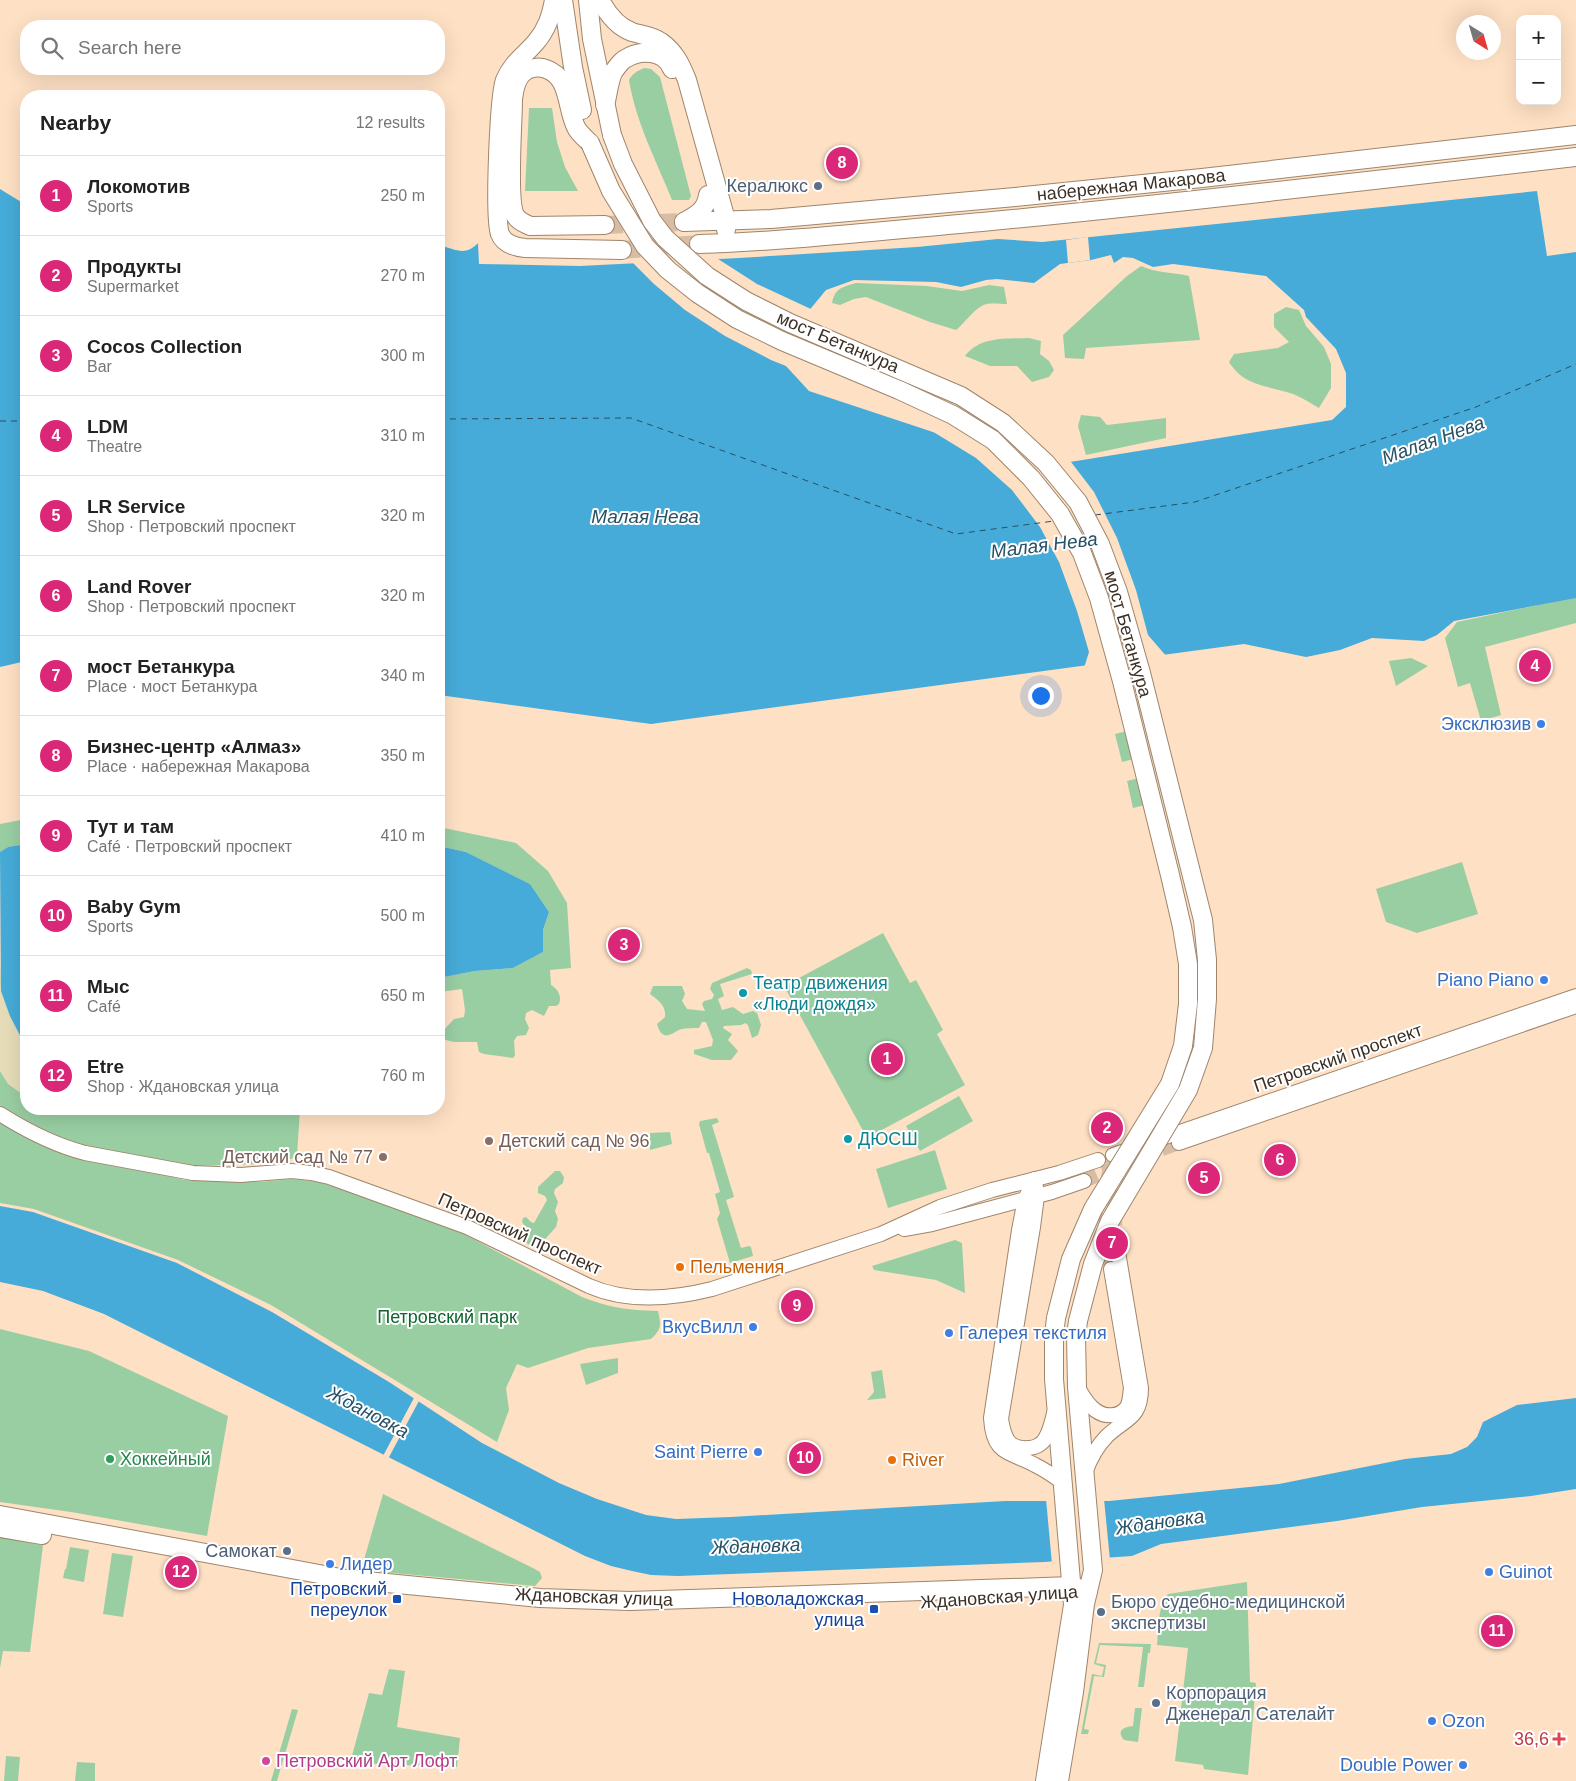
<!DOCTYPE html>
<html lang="en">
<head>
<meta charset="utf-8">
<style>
	body { margin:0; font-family:Helvetica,sans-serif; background:#f2f2f2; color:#222 }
	.controls { position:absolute; right:15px; top:15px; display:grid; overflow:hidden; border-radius:10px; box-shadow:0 5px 20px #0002 }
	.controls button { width:45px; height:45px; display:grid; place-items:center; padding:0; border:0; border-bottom:1px solid #e0e0e0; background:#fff; color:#222; font:25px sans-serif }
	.compass { position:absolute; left:1456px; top:15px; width:45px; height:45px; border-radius:50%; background:#fff; box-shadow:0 5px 20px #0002; rotate:143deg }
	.you { position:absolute; left:1040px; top:695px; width:18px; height:18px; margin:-12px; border:4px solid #fff; border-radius:50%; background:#1a73e8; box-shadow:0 0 0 8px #1a73e833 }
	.badge { display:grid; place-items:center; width:32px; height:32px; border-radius:50%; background:#db2777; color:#fff; font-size:16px; font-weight:700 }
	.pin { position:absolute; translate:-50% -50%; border:2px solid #fff; box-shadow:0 1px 5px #0006 }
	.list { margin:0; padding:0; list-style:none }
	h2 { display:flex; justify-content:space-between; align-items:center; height:65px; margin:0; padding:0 20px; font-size:21px }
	h2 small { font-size:16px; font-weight:400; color:#767676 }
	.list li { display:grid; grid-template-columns:32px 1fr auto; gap:15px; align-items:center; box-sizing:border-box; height:80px; padding:0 20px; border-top:1px solid #e0e0e0 }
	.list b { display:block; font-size:19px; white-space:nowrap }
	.list p { margin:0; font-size:16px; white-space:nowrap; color:#767676 }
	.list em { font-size:16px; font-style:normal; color:#767676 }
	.icon { flex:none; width:28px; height:28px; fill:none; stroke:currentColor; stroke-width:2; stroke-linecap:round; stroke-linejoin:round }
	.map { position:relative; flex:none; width:1576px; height:1781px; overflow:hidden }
	.search { position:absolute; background:#fff; box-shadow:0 5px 20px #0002; left:20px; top:20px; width:425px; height:55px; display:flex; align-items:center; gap:12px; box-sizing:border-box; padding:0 18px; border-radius:20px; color:#767676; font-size:19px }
	.panel { position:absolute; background:#fff; box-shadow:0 5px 20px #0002; left:20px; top:90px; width:425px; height:1025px; border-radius:20px }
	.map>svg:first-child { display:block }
</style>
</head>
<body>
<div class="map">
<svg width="1576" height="1781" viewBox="0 0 1576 1781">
	<rect width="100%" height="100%" fill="#fee0c4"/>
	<g fill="#99cea3">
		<path d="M645 68 651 69 660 77 691 196 689 200H672C656 160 636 123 629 80 632 74 638 70 645 68Z"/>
		<path d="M529 108H552L557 142 565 167 578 191H525Z"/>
		<path d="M1141 266C1156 273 1173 272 1189 276L1200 340 1086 348 1084 359 1065 358 1063 335 1127 276Z"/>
		<path d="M856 283 927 286 962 291 989 285 1004 287 1007 304C1001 304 993 303 987 304 976 306 966 322 956 330L930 322 866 297 854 299 840 305 832 303C835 288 842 287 856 283Z"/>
		<path d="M1286 307 1299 310 1306 326 1324 347 1331 364V388L1319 408C1310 403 1300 396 1290 393 1265 385 1244 386 1229 362L1234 354 1278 348 1289 342 1274 327V314Z"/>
		<path d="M1029 338 1041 341 1040 354 1049 361 1054 370 1049 377 1032 382 1017 366H990L965 356C980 336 1006 339 1029 338Z"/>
		<path d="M1081 415 1100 417 1107 425 1166 418V438L1086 455 1078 426Z"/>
		<path d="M1576 597V623L1485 647 1501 715 1481 721 1470 683 1458 687 1445 638 1457 622Z"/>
		<path d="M1411 658 1428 666 1396 686 1389 661Z"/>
		<path d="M1131 730 1138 758 1122 762 1115 734Z"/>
		<path d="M1143 777 1149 804 1133 808 1127 781Z"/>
		<path d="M26 819V844L8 847 0 852V824Z"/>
		<path d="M439 827 516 843 548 871 567 903 571 968 550 970 551 985C558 989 562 996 559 1004L556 1006H549L544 1016 532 1010 526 1013 525 1019 529 1028 526 1035 517 1036 514 1041 515 1055 513 1058 484 1054 479 1052 477 1042H454L442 1039V1032L454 1019 464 1017 465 1010 462 989 439 992V978L475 971 513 968 543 952V930L549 912 530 884 466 852 439 846Z"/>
		<path d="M1462 862 1478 914 1417 933 1386 922 1376 889Z"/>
		<path d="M883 933 910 983 916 980 943 1030 937 1034 965 1085 867 1138 784 986Z"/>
		<path d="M0 965 1 991 10 1016 26 1047V1109H300L297 1156 289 1160 267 1164 190 1166 131 1154 78 1146 56 1139 0 1107Z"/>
		<path d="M747 968 751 970 752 974 720 984 724 996 718 999 722 1010 733 1007 743 1014 753 1011 757 1013 761 1025 758 1035 752 1038 748 1025 745 1023 741 1025 724 1026 723 1028 732 1034 728 1040 738 1051 731 1060H712L694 1054V1050L712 1046 713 1040 706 1022H702L699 1028C693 1028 687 1028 682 1029 673 1031 663 1045 657 1024L665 1017C666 1005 659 1001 650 994L653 986H682L685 994 682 1001 687 1009 705 1011 702 1004 704 1001 712 999 714 995 710 989 712 983Z"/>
		<path d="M959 1096 973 1121 920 1151 906 1126Z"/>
		<path d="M0 1118 46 1147 70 1156 131 1167 185 1180 260 1182 292 1179 318 1182 361 1195 447 1225 582 1297C611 1308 627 1310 658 1311 661 1325 662 1329 651 1339L588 1348 528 1368 517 1364 506 1388 509 1410 497 1442 271 1305 178 1260 34 1209 0 1203Z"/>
		<path d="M717 1118 719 1122 712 1125 734 1197 726 1200 741 1248 749 1246 751 1247 753 1256 730 1263 717 1219 720 1213 715 1194 720 1192 709 1153H707L699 1124 700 1121Z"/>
		<path d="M670 1132 672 1144 650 1150V1133Z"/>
		<path d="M935 1150 947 1189 888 1208 876 1169Z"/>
		<path d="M555 1171H560L564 1177 563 1183 555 1189 554 1193 558 1202 555 1211 558 1219 556 1227 538 1247 534 1248 522 1240V1236L525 1233 527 1229 522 1222 523 1218 526 1217 531 1222 534 1223 547 1200 545 1196 538 1193V1187Z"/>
		<path d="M955 1240 962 1243 965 1293 936 1280 874 1270 872 1266Z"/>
		<path d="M0 1329 89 1351 228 1416 207 1536 71 1512 0 1502Z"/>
		<path d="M618 1358V1373L586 1385 580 1364Z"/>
		<path d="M882 1370 886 1398 867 1400 874 1392 871 1372Z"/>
		<path d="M383 1494 533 1568 540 1572 542 1578 535 1586 361 1570Z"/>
		<path d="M0 1537 43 1545 30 1652 3 1651 0 1668Z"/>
		<path d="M70 1547 89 1550 84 1582 63 1578 65 1569H66Z"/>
		<path d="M112 1553 133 1556 123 1617 103 1614Z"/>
		<path d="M1247 1582 1250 1682 1256 1683 1248 1775 1204 1769 1203 1765 1175 1761 1188 1648 1157 1645C1159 1626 1157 1609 1168 1594Z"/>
		<path d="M1099 1643 1151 1644 1150 1653H1148L1144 1687H1138L1143 1647 1100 1645 1096 1663 1106 1665 1104 1677 1094 1676 1084 1729 1089 1730 1088 1734H1081L1092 1674 1102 1676 1104 1667 1094 1664Z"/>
		<path d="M389 1669 405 1671 397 1727 460 1738 457 1767 350 1763 369 1693 382 1695Z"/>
		<path d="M1135 1708H1142L1138 1742 1124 1740C1116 1730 1124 1727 1133 1726Z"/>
		<path d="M292 1709 298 1710 277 1781H271Z"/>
		<path d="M6 1756 20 1757 18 1781H4Z"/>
		<path d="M77 1762 95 1763V1781H75Z"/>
	</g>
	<path fill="#e6ddb8" d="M0 967 1 991 10 1016 26 1047V1097L8 1084 0 1071Z"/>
	<g fill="#46abd8" fill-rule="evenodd">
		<path d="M0 189 26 205V661L0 667Z"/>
		<path d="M1537 191 1547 256 1576 252V598L1454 621 1437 635 1424 641 1372 638 1340 650 1306 657 1244 644 651 724 439 695V245C455 249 465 257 478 243L479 264 580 266 739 258 917 247 998 239 1042 242ZM1111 255 1114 263 1123 257 1133 258 1153 267 1173 264 1266 276 1304 310 1306 317 1336 349 1346 373V407L1332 420 1070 462 1002 444 939 434 809 391 774 353 826 290 854 280 936 282 961 287 986 280 997 279 1034 283 1060 264 1091 260Z"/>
		<path d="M26 844V1047L10 1016 1 991 0 852 8 847Z"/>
		<path d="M439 846 466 852 530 884 549 912 543 930V952L513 968 475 971 439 978Z"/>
		<path d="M0 1206 33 1212 177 1263 272 1312 389 1382 482 1443 559 1483 597 1499 646 1515 676 1519 731 1517 1005 1501H1109L1279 1484 1405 1459 1451 1454 1467 1447 1477 1437 1483 1422 1517 1405 1576 1398V1489L1531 1496 1422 1507 1337 1521 1161 1544 1132 1556 1044 1562 678 1576 651 1575 632 1571 611 1566 585 1556 104 1314 43 1291 0 1282Z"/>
	</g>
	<g fill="#fee0c4">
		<path d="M1088 237 1090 260 1068 263 1066 240Z"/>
		<path d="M715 257 757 284 813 310 777 353 791 368 771 360 725 336 685 310 654 284 631 261Z"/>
		<path d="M927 428 940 432 1003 442 1060 454 1068 458 1094 492 1117 538 1136 590 1148 635 1167 657 1084 668 1089 652 1077 611 1059 562 1040 527 1012 490 976 458Z"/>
		<path d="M415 1396 420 1399 388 1459 383 1456Z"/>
		<path d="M1046 1499H1104L1110 1560 1052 1564Z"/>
	</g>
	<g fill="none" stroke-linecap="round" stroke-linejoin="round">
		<g stroke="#275165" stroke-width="1" stroke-dasharray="6 5" stroke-linecap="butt">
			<path d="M439 419 631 418 956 534 1054 521"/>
			<path d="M0 421H26"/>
			<path d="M1095 515 1195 502 1476 407 1576 364"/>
		</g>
		<g stroke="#d7bda4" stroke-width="14" stroke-dasharray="14 7" stroke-linecap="butt">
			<path d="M1117 1169 1115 1228 1118 1252"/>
			<path d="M1084 1181 1139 1157 1179 1143"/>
			<path d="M1111 1269C1105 1231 1102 1192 1113 1155"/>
		</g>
		<g stroke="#d7bda4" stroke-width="18" stroke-dasharray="18 9" stroke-linecap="butt">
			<path d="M605 225 684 222"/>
			<path d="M622 250 699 244"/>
		</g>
		<g stroke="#9f856b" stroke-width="16">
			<g id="minor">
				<path d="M0 1114C27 1131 54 1145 85 1153L193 1173 241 1175 292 1171 311 1173 329 1177 467 1227 589 1286C628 1303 672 1299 712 1289L881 1234 940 1207 992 1190 1059 1173 1098 1160"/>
				<path d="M1179 1143 1576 1006"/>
				<path d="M1113 1155 1576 996"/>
				<path d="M1035 1179 1025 1199 1019 1230 991 1418C993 1455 1009 1451 1035 1465 1045 1470 1054 1476 1062 1482"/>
				<path d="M1035 1180 1037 1196 1033 1227 1001 1419C1004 1437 1008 1450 1029 1448 1035 1448 1042 1444 1045 1439 1050 1431 1052 1422 1054 1413"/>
				<path d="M904 1229 932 1224 1052 1192 1084 1181"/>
				<path d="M1078 1388C1083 1396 1087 1404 1095 1410 1104 1417 1119 1418 1127 1407 1130 1402 1130 1395 1131 1388L1111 1269"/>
				<path d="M1085 1473C1090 1459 1096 1447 1107 1436 1126 1418 1141 1419 1141 1388L1118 1252"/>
			</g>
		</g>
		<g stroke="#9f856b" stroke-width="20">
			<g id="major">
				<path d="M554 0C551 16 547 29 536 42 525 55 512 63 505 80 499 96 494 218 500 234 504 244 515 247 525 248L622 250"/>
				<path d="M563 0 573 67 582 110"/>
				<path d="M588 0 592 39 612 135"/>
				<path d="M600 0C607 13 618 27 632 32 642 35 653 36 661 42 675 52 681 65 687 80L726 220V230"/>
				<path d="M605 105C608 95 609 79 614 71 617 67 621 61 625 59 640 49 665 50 672 69"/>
				<path d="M590 143C586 139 580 134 577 129 566 111 571 77 546 69 541 67 533 67 527 70 516 76 514 89 513 100 513 121 507 200 515 215 518 221 524 223 530 226L605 225"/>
				<path d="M684 222 771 219 1015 197 1202 178 1576 135"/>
				<path d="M684 222C697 215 706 210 708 195"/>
				<path d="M699 244C793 241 888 230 982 222 1180 203 1378 180 1576 157"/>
				<path d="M0 1515 346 1579 540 1598 630 1601 1072 1586 1088 1591"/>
				<path d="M0 1528 42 1535"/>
				<path d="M1045 1781 1073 1605 1054 1379V1335L1056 1318"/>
				<path d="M1059 1781 1074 1692 1085 1604 1093 1570 1077 1387 1076 1335 1078 1321"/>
			</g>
		</g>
		<use href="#minor" stroke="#fff" stroke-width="14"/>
		<use href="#major" stroke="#fff" stroke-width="18"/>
		<g stroke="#9f856b" stroke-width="20" stroke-linecap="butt">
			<g id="major-bridge">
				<path d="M612 135 623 164 652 221 665 238 707 276 746 301 790 323 961 396 1003 423 1046 463 1078 502 1100 544 1118 592 1141 673 1203 920 1207 960V999L1203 1048 1188 1090 1110 1221 1093 1264 1078 1321"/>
				<path d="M590 143 611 191 645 246 668 270 697 293 737 319 782 341 899 390 953 415 993 440 1031 478 1060 514 1082 553 1099 598 1122 681 1170 875 1182 927 1188 964V1004L1183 1046 1170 1084 1093 1209 1071 1259 1056 1318"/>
			</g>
		</g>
		<use href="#major-bridge" stroke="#fff" stroke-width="18"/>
	</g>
	<g fill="#5c6f8a" stroke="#fff" stroke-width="2">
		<circle cx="818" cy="186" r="5"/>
		<circle cx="287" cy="1551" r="5"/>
		<circle cx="1101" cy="1612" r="5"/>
		<circle cx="1156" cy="1703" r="5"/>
	</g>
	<g fill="#3f7fe0" stroke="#fff" stroke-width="2">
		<circle cx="1541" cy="724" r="5"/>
		<circle cx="1544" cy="980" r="5"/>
		<circle cx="753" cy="1327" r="5"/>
		<circle cx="949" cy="1333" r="5"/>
		<circle cx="758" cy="1452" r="5"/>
		<circle cx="330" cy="1564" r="5"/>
		<circle cx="1489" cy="1572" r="5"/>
		<circle cx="1432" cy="1721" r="5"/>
		<circle cx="1463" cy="1765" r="5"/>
	</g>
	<g fill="#0f9aa8" stroke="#fff" stroke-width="2">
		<circle cx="743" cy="993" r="5"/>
		<circle cx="848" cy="1139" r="5"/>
	</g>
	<g fill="#8d6e63" stroke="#fff" stroke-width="2">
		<circle cx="489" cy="1141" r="5"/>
		<circle cx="383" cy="1157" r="5"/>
	</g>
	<g fill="#e8710a" stroke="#fff" stroke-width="2">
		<circle cx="680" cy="1267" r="5"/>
		<circle cx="892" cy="1460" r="5"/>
	</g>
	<circle fill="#2e9e5b" stroke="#fff" stroke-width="2" cx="110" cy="1459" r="5"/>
	<g fill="#1a4fb4" stroke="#fff" stroke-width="2">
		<rect x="392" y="1594" width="10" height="10" rx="2.5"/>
		<rect x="869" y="1604" width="10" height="10" rx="2.5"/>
	</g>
	<path fill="#e0444e" stroke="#fff" stroke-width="2" d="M1556.5 1731.5h5v5h5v5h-5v5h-5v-5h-5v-5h5z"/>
	<circle fill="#d1479c" stroke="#fff" stroke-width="2" cx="266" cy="1761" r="5"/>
	<g text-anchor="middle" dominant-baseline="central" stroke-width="4" stroke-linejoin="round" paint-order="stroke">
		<g font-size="18" fill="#3b3025" stroke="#fff">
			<text transform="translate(1131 185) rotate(-6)">набережная Макарова</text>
			<text transform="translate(838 342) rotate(23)">мост Бетанкура</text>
			<text transform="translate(1128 634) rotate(74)">мост Бетанкура</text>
			<text transform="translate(1338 1058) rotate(-19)">Петровский проспект</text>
			<text transform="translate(520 1234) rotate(24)">Петровский проспект</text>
			<text transform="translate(594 1597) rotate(2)">Ждановская улица</text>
			<text transform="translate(999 1597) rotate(-4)">Ждановская улица</text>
		</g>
		<g font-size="18" fill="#4e5e75" stroke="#fff" text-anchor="end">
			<text x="808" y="186">Кералюкс</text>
			<text x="277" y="1551">Самокат</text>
			<text x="1111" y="1602" text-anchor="start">Бюро судебно-медицинской<tspan x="1111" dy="21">экспертизы</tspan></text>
			<text x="1166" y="1693" text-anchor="start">Корпорация<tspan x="1166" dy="21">Дженерал Сателайт</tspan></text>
		</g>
		<g font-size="18" fill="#366cbe" stroke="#fff" text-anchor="end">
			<text x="1531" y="724">Эксклюзив</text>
			<text x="1534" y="980">Piano Piano</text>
			<text x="743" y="1327">ВкусВилл</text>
			<text x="959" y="1333" text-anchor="start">Галерея текстиля</text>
			<text x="748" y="1452">Saint Pierre</text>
			<text x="340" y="1564" text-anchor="start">Лидер</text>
			<text x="1499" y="1572" text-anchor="start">Guinot</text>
			<text x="1442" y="1721" text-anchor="start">Ozon</text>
			<text x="1453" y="1765">Double Power</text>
		</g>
		<g font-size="18" fill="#0d838f" stroke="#fff" text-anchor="start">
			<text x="753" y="983">Театр движения<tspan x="753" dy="21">«Люди дождя»</tspan></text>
			<text x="858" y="1139">ДЮСШ</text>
		</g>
		<g font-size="18" fill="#785e54" stroke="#fff" text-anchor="start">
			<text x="499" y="1141">Детский сад № 96</text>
			<text x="373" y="1157" text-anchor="end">Детский сад № 77</text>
		</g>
		<g font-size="18" fill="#c56008" stroke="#fff" text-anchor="start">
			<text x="690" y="1267">Пельмения</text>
			<text x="902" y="1460">River</text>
		</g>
		<g font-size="18" fill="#0e642f" stroke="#fff">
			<text x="447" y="1317">Петровский парк</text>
		</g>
		<g font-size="18" fill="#27864d" stroke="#fff" text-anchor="start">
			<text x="120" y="1459">Хоккейный</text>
		</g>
		<g font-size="18" fill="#164399" stroke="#fff" text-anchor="end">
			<text x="387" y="1589">Петровский<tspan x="387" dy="21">переулок</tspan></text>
			<text x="864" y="1599">Новоладожская<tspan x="864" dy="21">улица</tspan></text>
		</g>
		<g font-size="18" fill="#be3a42" stroke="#fff" text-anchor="end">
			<text x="1549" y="1739">36,6</text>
		</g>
		<g font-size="18" fill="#b23c85" stroke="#fff" text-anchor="start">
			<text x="276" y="1761">Петровский Арт Лофт</text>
		</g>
		<g font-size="19" font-style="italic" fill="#275165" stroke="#fff">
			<text transform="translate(1433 440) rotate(-20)">Малая Нева</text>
			<text x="645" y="516">Малая Нева</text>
			<text transform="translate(1044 545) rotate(-7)">Малая Нева</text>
			<text transform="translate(368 1412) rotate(28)">Ждановка</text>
			<text transform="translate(1160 1522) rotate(-8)">Ждановка</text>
			<text transform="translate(756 1546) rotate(-2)">Ждановка</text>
		</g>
	</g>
</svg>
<div class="controls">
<button>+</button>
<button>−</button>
</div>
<svg class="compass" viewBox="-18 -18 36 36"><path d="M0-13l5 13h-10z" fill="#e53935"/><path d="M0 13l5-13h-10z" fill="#767676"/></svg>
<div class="you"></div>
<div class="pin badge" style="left:887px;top:1059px">1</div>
<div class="pin badge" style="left:1107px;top:1128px">2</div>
<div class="pin badge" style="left:624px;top:945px">3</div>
<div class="pin badge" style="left:1535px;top:666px">4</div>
<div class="pin badge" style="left:1204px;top:1178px">5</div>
<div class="pin badge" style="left:1280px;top:1160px">6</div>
<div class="pin badge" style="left:1112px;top:1243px">7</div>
<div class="pin badge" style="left:842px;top:163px">8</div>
<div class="pin badge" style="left:797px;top:1306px">9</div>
<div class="pin badge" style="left:805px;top:1458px">10</div>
<div class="pin badge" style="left:1497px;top:1631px">11</div>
<div class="pin badge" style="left:181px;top:1572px">12</div>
<div class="search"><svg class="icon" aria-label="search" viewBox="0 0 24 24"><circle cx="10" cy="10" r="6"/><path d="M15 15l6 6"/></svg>Search here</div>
<section class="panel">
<h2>Nearby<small>12 results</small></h2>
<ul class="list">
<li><span class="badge">1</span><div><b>Локомотив</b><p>Sports</p></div><em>250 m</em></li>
<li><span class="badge">2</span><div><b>Продукты</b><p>Supermarket</p></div><em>270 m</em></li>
<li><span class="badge">3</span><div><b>Cocos Collection</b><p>Bar</p></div><em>300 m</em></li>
<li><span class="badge">4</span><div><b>LDM</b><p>Theatre</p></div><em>310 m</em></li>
<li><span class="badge">5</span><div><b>LR Service</b><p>Shop · Петровский проспект</p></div><em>320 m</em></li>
<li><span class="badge">6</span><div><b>Land Rover</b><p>Shop · Петровский проспект</p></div><em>320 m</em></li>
<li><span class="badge">7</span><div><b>мост Бетанкура</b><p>Place · мост Бетанкура</p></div><em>340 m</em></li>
<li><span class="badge">8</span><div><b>Бизнес-центр «Алмаз»</b><p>Place · набережная Макарова</p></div><em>350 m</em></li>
<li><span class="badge">9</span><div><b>Тут и там</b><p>Café · Петровский проспект</p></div><em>410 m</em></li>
<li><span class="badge">10</span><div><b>Baby Gym</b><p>Sports</p></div><em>500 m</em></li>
<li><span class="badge">11</span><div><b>Мыс</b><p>Café</p></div><em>650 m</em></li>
<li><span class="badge">12</span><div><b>Etre</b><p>Shop · Ждановская улица</p></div><em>760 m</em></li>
</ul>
</section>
</div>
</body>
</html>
